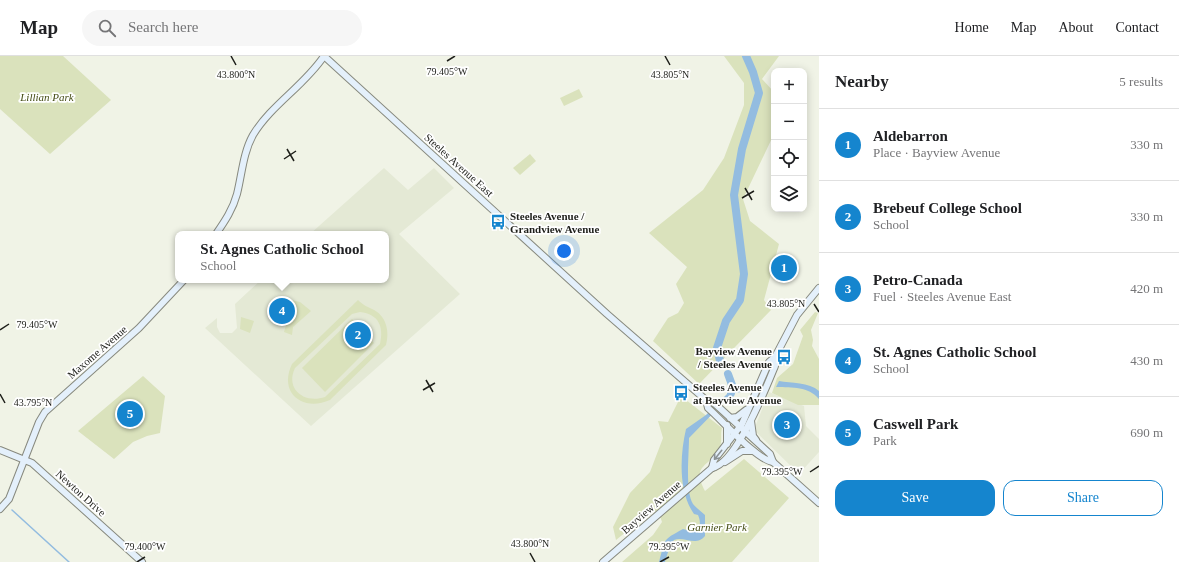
<!DOCTYPE html>
<html lang="en">
<head>
<meta charset="utf-8">
<style>
	body { margin:0; font-family:Georgia,serif; background:#f6f6f6; color:#202124 }
	.controls { position:absolute; right:12px; top:12px; display:grid; overflow:hidden; border-radius:8px; box-shadow:0 2px 10px #0003 }
	.controls button { width:36px; height:36px; display:grid; place-items:center; padding:0; border:0; border-bottom:1px solid #e0e0e0; background:#fff; color:#202124; font:20px sans-serif }
	.you { position:absolute; left:564px; top:195px; width:14px; height:14px; margin:-10px; border:3px solid #fff; border-radius:50%; background:#1a73e8; box-shadow:0 0 0 6px #1a73e833 }
	.badge { display:grid; place-items:center; width:26px; height:26px; border-radius:50%; background:#1585ce; color:#fff; font-size:13px; font-weight:700 }
	.pin { position:absolute; translate:-50% -50%; border:2px solid #fff; box-shadow:0 1px 4px #0006 }
	.popup { position:absolute; left:175px; top:175px; width:214px; height:52px; box-sizing:border-box; display:grid; place-content:center; border-radius:8px; background:#fff; filter:drop-shadow(0 1px 3px #0005); font-size:13px; white-space:nowrap; color:#757577 }
	.popup b { font-size:15px; color:#202124 }
	.popup::after { content:''; position:absolute; left:50%; top:100%; margin-left:-8px; border:8px solid transparent; border-top-color:#fff }
	.list { margin:0; padding:0; list-style:none }
	h2 { display:flex; justify-content:space-between; align-items:center; height:52px; margin:0; padding:0 16px; font-size:17px }
	h2 small { font-size:13px; font-weight:400; color:#757577 }
	.list li { display:grid; grid-template-columns:26px 1fr auto; gap:12px; align-items:center; box-sizing:border-box; height:72px; padding:0 16px; border-top:1px solid #e0e0e0 }
	.list b { display:block; font-size:15px; white-space:nowrap }
	.list p { margin:0; font-size:13px; white-space:nowrap; color:#757577 }
	.list em { font-size:13px; font-style:normal; color:#757577 }
	.actions { display:flex; gap:8px; padding:12px 16px }
	.actions a { flex:1; padding:9px 0; border:1px solid #1585ce; border-radius:12px; text-align:center; font-size:14px; color:#1585ce }
	.actions .main { background:#1585ce; color:#fff }
	.icon { flex:none; width:22px; height:22px; fill:none; stroke:currentColor; stroke-width:2; stroke-linecap:round; stroke-linejoin:round }
	.map { position:relative; flex:none; width:819px; height:506px; overflow:hidden }
	header { display:flex; align-items:center; gap:24px; box-sizing:border-box; height:56px; padding:0 20px; background:#fff; border-bottom:1px solid #e0e0e0 }
	header strong { font-size:19px }
	nav { display:flex; gap:22px; margin-inline-start:auto; font-size:14px }
	.search { width:280px; height:36px; background:#f6f6f6; display:flex; align-items:center; gap:10px; box-sizing:border-box; padding:0 14px; border-radius:22px; color:#757577; font-size:15px }
	main { display:flex }
	aside { flex:1; background:#fff }
	.map>svg:first-child { display:block }
</style>
</head>
<body>
<header>
<strong>Map</strong>
<div class="search"><svg class="icon" aria-label="search" viewBox="0 0 24 24"><circle cx="10" cy="10" r="6"/><path d="M15 15l6 6"/></svg>Search here</div>
<nav><a>Home</a><a>Map</a><a>About</a><a>Contact</a></nav>
</header>
<main>
<div class="map">
<svg width="819" height="506" viewBox="0 0 819 506">
	<rect width="100%" height="100%" fill="#f0f3e6"/>
	<g fill="#e4e9d5">
		<path d="M384 112 408 134 434 112 454 132 399 178 460 238 311 370 205 272 217 262V271L220 277H232L237 272 235 248 261 224H386V178H310Z"/>
		<path d="M769 336 804 350 806 370 819 383V396L799 418 756 376 755 371Z"/>
	</g>
	<g fill="#dae2bc" fill-rule="evenodd">
		<path d="M0 0H63L111 44 50 98 0 53Z"/>
		<path d="M724 0H779L762 23 774 36V78L743 143 750 165 779 188 764 244 771 254 699 328 653 285 668 262 678 257 684 247 676 228 687 211 649 177 703 134 724 102 744 49V27Z"/>
		<path d="M579 33 583 41 564 50 560 42Z"/>
		<path d="M530 98 536 105 520 119 513 112Z"/>
		<path d="M278 241 300 246 311 255 293 271 292 279 284 276 290 256 276 251Z"/>
		<path d="M358 244C363 249 366 250 372 253 386 259 390 275 386 289L330 344C303 356 278 337 292 308ZM360 256C379 258 384 271 380 288L325 341C304 348 285 333 295 312L352 258Z"/>
		<path d="M815 256 818 257 811 274 813 284 812 290 819 303V349H798L772 337 777 322 793 308 803 280 800 274Z"/>
		<path d="M241 261 254 265 250 277 240 273Z"/>
		<path d="M352 263 374 287 325 336 302 312Z"/>
		<path d="M143 320 165 340 160 377 147 380 133 386 114 403 78 375Z"/>
		<path d="M681 340 722 372C720 380 723 384 719 393 708 412 691 409 705 435L744 403 789 442 732 506H622L653 479 662 466 659 457 653 454 616 484 613 471 630 437 650 416 663 382 658 365 668 366Z"/>
	</g>
	<g fill="#93bce0">
		<path d="M779 325C791 327 809 326 819 335V343C808 330 793 332 776 331Z"/>
		<path d="M750 329 748 335 734 337 729 341 689 382C689 399 685 435 693 448 696 452 701 455 705 459V480C696 491 684 480 674 484 671 487 666 501 665 506H659C666 482 661 485 683 473L694 476C701 473 701 466 698 459L694 458C678 435 680 399 686 373L706 359 731 334Z"/>
	</g>
	<g fill="none" stroke-linecap="round" stroke-linejoin="round">
		<path stroke="#93bce0" stroke-width="1.5" d="M12 454 69 506"/>
		<g stroke="#93bce0" stroke-width="8">
			<path d="M721 309 717 292 726 265 740 244 744 218 734 139 742 93 759 37 753 16 746 0"/>
			<path d="M728 318 732 329 731 337"/>
		</g>
		<g stroke="#87897e" stroke-width="8">
			<g id="secondary">
				<path d="M324 0 607 258 706 344 713 346 770 398 773 406 819 447"/>
				<path d="M216 178C225 165 233 153 237 138 242 118 243 97 253 79 271 49 305 29 324 0"/>
				<path d="M706 344 708 352C723 365 757 404 773 406"/>
				<path d="M730 362 737 361 746 354"/>
				<path d="M751 365 753 380 756 384"/>
				<path d="M727 369V388"/>
				<path d="M0 394 32 407 142 506"/>
				<path d="M725 406 742 395H752"/>
				<path d="M712 412 714 404 742 368 769 306 775 301 797 259 819 232"/>
				<path d="M0 453 9 443 39 366 45 356 139 272 184 224"/>
				<path d="M603 506 712 412C736 408 766 332 775 310V301"/>
			</g>
		</g>
		<use href="#secondary" stroke="#e4f0fb" stroke-width="6"/>
	</g>
	<defs><path id="oneway-shaft" d="M-6 0H5M1.5-3L5.5 0L1.5 3" fill="none" stroke-width="1.6" stroke-linecap="round" stroke-linejoin="round"/></defs>
	<use stroke="#8b9296" href="#oneway-shaft" transform="translate(718 399) rotate(129)"/>
	<path fill="none" stroke="#1e1f1a" stroke-width="1.5" d="M231 0 236 9M665 0 670 9M447 5 455 0M287 93 294 105M284 103 296 95M745 132 752 144M742 142 754 135M814 248 819 256M0 274 9 268M426 324 433 336M423 334 435 327M0 338 5 347M810 416 819 410M530 497 535 506M137 506 145 501M660 506 669 501"/>
	<defs>
		<g id="bus-bare" transform="scale(1.2)"><path d="M-5-6H5V4H4V6H2V4H-2V6H-4V4H-5ZM-3.5-4V0h7V-4ZM-3.5 1.2v1.5H-2V1.2ZM2 1.2v1.5H3.5V1.2Z" fill="#1585ce" stroke="#fff" stroke-width="2.5" paint-order="stroke"/></g>
	</defs>
	<g fill-rule="evenodd">
		<use href="#bus-bare" x="498" y="166"/>
		<use href="#bus-bare" x="784" y="301"/>
		<use href="#bus-bare" x="681" y="337"/>
	</g>
	<g text-anchor="middle" dominant-baseline="central" stroke-width="3.5" stroke-linejoin="round" paint-order="stroke">
		<g font-size="11" font-style="italic" fill="#454d15" stroke="#fff">
			<text x="47" y="41">Lillian Park</text>
			<text x="717" y="471">Garnier Park</text>
		</g>
		<g font-size="11" fill="#1e1f1a" stroke="#fff">
			<text transform="translate(459 109) rotate(42)">Steeles Avenue East</text>
			<text transform="translate(97 296) rotate(-41)">Maxome Avenue</text>
			<text transform="translate(81 437) rotate(42)">Newton Drive</text>
			<text transform="translate(651 451) rotate(-41)">Bayview Avenue</text>
		</g>
		<g font-size="11" font-weight="bold" fill="#1e1f1a" stroke="#fff" text-anchor="start">
			<text x="510" y="160">Steeles Avenue /<tspan x="510" dy="13">Grandview Avenue</tspan></text>
			<text x="772" y="295" text-anchor="end">Bayview Avenue<tspan x="772" dy="13">/ Steeles Avenue</tspan></text>
			<text x="693" y="331">Steeles Avenue<tspan x="693" dy="13">at Bayview Avenue</tspan></text>
		</g>
	</g>
	<g font-size="10" text-anchor="middle" fill="#1e1f1a" stroke="#fff" stroke-width="3.5" stroke-linejoin="round" paint-order="stroke">
		<text x="447" y="19">79.405°W</text>
		<text x="236" y="22">43.800°N</text>
		<text x="670" y="22">43.805°N</text>
		<text x="786" y="251">43.805°N</text>
		<text x="37" y="272">79.405°W</text>
		<text x="33" y="350">43.795°N</text>
		<text x="782" y="419">79.395°W</text>
		<text x="530" y="491">43.800°N</text>
		<text x="145" y="494">79.400°W</text>
		<text x="669" y="494">79.395°W</text>
	</g>
</svg>
<div class="controls">
<button>+</button>
<button>−</button>
<button><svg class="icon" aria-label="locate" viewBox="0 0 24 24"><circle cx="12" cy="12" r="6"/><path d="M12 2v4M12 18v4M2 12h4M18 12h4"/></svg></button>
<button><svg class="icon" aria-label="layers" viewBox="0 0 24 24"><path d="M12 4l9 5-9 5-9-5zM3 14l9 5 9-5"/></svg></button>
</div>
<div class="you"></div>
<div class="pin badge" style="left:784px;top:212px">1</div>
<div class="pin badge" style="left:358px;top:279px">2</div>
<div class="pin badge" style="left:787px;top:369px">3</div>
<div class="pin badge" style="left:282px;top:255px">4</div>
<div class="popup"><b>St. Agnes Catholic School</b>School</div>
<div class="pin badge" style="left:130px;top:358px">5</div>
</div>
<aside>
<h2>Nearby<small>5 results</small></h2>
<ul class="list">
<li><span class="badge">1</span><div><b>Aldebarron</b><p>Place · Bayview Avenue</p></div><em>330 m</em></li>
<li><span class="badge">2</span><div><b>Brebeuf College School</b><p>School</p></div><em>330 m</em></li>
<li><span class="badge">3</span><div><b>Petro-Canada</b><p>Fuel · Steeles Avenue East</p></div><em>420 m</em></li>
<li><span class="badge">4</span><div><b>St. Agnes Catholic School</b><p>School</p></div><em>430 m</em></li>
<li><span class="badge">5</span><div><b>Caswell Park</b><p>Park</p></div><em>690 m</em></li>
</ul>
<div class="actions"><a class="main">Save</a><a>Share</a></div>
</aside>
</main>
</body>
</html>
